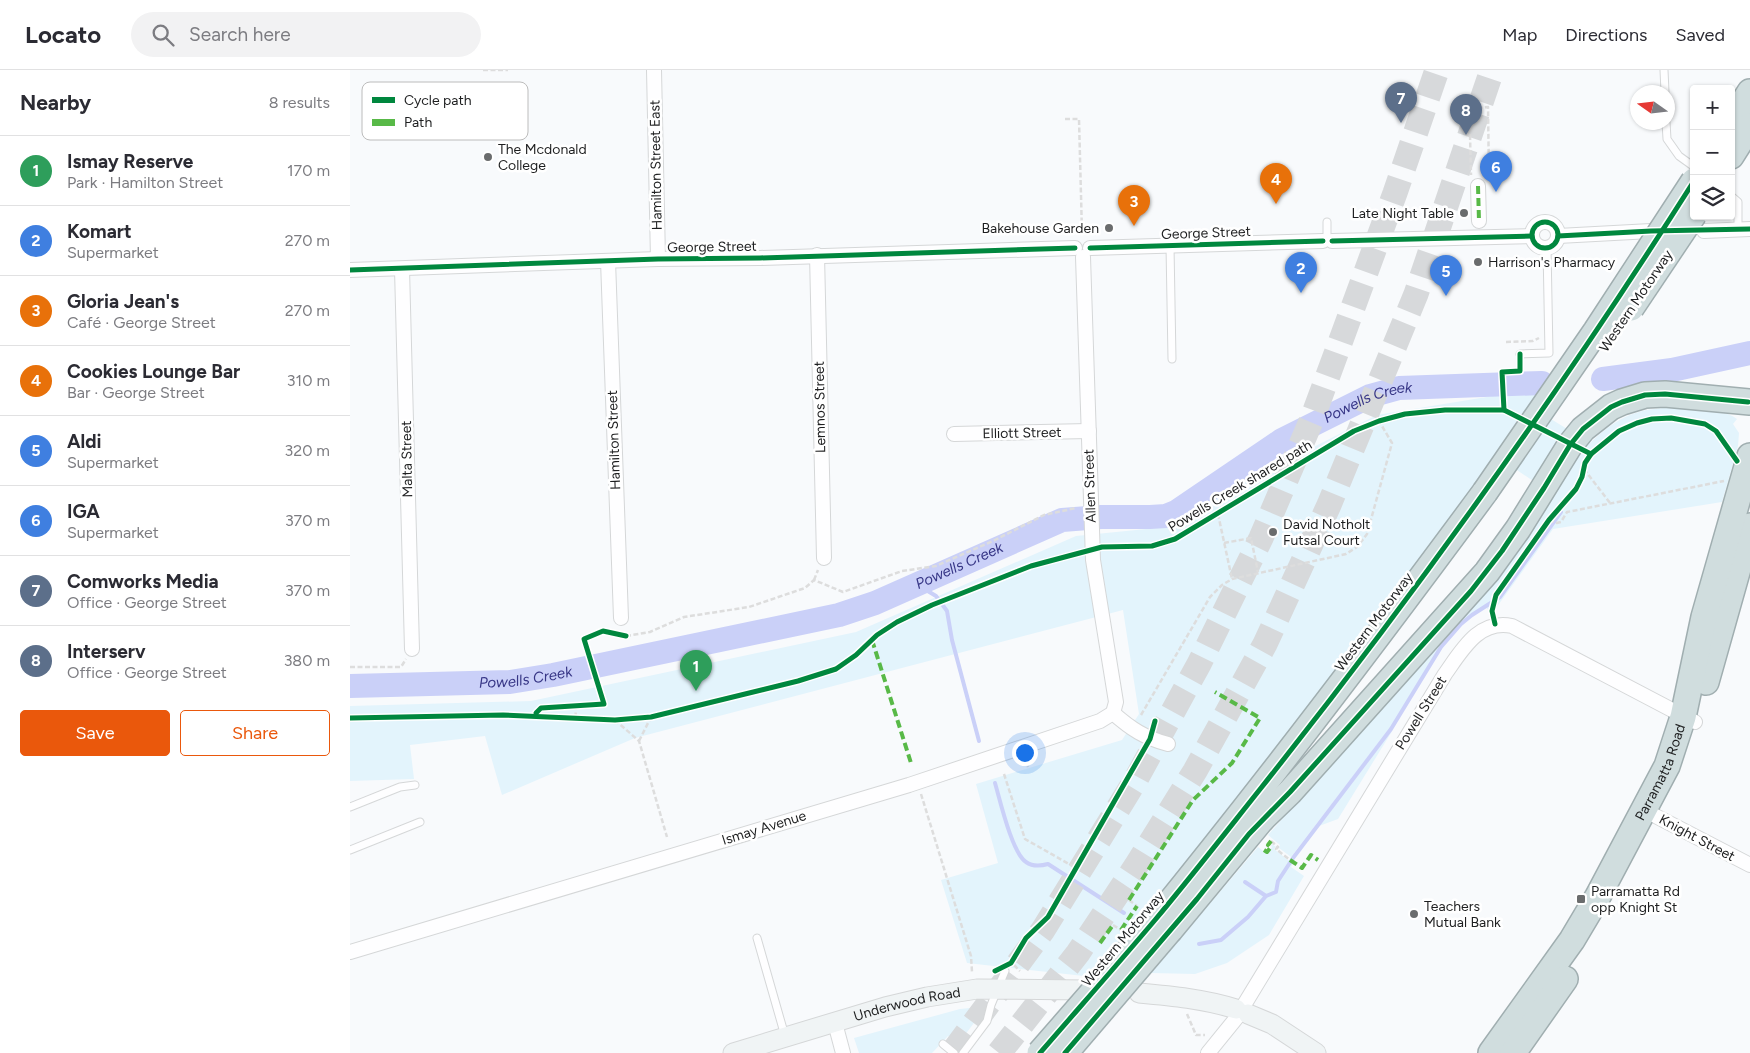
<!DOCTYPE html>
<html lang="en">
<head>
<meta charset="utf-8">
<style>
	body { margin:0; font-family:Figtree,sans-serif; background:#f2f2f3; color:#2b2b33 }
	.controls { position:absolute; right:15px; top:15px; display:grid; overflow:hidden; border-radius:5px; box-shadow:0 1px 4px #0004 }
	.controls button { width:45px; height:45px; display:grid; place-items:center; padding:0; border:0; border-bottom:1px solid #e1e1e2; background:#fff; color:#2b2b33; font:25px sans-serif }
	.compass { position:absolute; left:1280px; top:15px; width:45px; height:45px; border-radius:50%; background:#fff; box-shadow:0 1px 4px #0004; rotate:284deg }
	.you { position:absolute; left:674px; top:682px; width:18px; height:18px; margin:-12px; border:4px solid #fff; border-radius:50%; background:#1a73e8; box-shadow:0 0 0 8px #1a73e833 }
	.badge { display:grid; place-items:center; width:32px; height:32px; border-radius:50%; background:#ea580c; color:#fff; font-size:16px; font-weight:700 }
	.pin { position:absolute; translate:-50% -41px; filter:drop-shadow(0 1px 2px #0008) }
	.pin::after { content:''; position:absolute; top:26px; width:18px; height:15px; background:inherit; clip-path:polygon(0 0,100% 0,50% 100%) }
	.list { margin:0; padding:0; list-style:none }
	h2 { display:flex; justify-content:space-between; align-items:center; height:65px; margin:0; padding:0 20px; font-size:21px }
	h2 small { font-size:16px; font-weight:400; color:#7c7c81 }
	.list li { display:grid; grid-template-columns:32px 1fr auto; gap:15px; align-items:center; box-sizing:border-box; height:70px; padding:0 20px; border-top:1px solid #e1e1e2 }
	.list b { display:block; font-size:19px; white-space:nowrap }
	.list p { margin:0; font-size:16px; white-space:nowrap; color:#7c7c81 }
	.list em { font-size:16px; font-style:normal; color:#7c7c81 }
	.actions { display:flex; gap:10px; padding:15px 20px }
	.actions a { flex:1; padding:11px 0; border:1px solid #ea580c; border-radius:5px; text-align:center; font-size:18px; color:#ea580c }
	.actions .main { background:#ea580c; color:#fff }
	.icon { flex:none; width:28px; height:28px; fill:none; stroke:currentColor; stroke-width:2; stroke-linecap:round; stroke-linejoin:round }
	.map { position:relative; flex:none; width:1400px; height:983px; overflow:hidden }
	header { display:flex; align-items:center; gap:30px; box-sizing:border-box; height:70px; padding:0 25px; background:#fff; border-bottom:1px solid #e1e1e2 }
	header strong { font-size:24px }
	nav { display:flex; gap:28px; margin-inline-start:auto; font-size:18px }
	.search { width:350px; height:45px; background:#f2f2f3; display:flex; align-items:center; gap:12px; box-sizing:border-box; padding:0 18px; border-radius:28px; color:#7c7c81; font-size:19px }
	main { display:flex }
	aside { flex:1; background:#fff }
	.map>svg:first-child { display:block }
</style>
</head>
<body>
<header>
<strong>Locato</strong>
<div class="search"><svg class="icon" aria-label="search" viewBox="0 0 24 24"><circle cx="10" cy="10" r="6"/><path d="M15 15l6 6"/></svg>Search here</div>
<nav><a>Map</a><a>Directions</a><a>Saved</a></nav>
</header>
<main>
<aside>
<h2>Nearby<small>8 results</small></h2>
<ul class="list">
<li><span class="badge" style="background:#2e9e5b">1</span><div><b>Ismay Reserve</b><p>Park · Hamilton Street</p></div><em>170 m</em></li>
<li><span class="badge" style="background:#3f7fe0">2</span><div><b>Komart</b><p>Supermarket</p></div><em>270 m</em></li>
<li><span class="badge" style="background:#e8710a">3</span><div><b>Gloria Jean's</b><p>Café · George Street</p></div><em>270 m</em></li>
<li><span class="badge" style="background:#e8710a">4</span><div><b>Cookies Lounge Bar</b><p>Bar · George Street</p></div><em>310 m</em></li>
<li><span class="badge" style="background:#3f7fe0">5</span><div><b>Aldi</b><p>Supermarket</p></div><em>320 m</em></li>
<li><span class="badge" style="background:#3f7fe0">6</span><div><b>IGA</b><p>Supermarket</p></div><em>370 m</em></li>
<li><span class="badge" style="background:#5c6f8a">7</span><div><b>Comworks Media</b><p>Office · George Street</p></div><em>370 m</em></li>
<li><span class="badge" style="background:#5c6f8a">8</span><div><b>Interserv</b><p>Office · George Street</p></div><em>380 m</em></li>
</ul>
<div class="actions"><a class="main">Save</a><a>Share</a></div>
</aside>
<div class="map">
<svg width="1400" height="983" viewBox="0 0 1400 983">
	<rect width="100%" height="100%" fill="#f8fafc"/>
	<g fill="#e3f4fc">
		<path d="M1198 317 1183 338 1240 373C1275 338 1303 335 1350 339 1363 341 1376 341 1387 349L1383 354 1389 363 1388 376 1372 432 1203 459 1146 538 1137 539 1136 537 1122 544 1107 557 1090 576 1040 658 941 787 929 778 930 775 918 765 1128 527 1201 423 1149 388 913 702 743 907 617 893 591 810 648 793 626 714 772 670 789 644 773 540 285 668 152 725 135 666 60 675 64 709 0 711V636L181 631 506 562 726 466 826 456 888 415 1027 345Z"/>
		<path d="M1044 658 988 749 969 756Z"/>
		<path d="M922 774 926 777 924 779 943 794 941 797 954 806 919 865 877 893 845 904 801 903 908 777 917 784 922 777 921 776Z"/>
		<path d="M629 937 633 941 608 974 598 966 582 983H509L504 968 610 939Z"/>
	</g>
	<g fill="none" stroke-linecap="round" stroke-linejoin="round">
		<g stroke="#cad0f8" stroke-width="4">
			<path d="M561 516 576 520 586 526 597 541 602 570 629 671"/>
			<path d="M645 713C650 730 662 783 676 792 683 797 691 796 698 794L774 843"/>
			<path d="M895 812 916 826"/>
			<path d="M849 874 871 870 898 847 916 826 926 822 928 811 943 788 1041 659 1091 577 1111 554 1122 545 1150 527 1211 442"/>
		</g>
		<g stroke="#cad0f8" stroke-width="24">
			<path d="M1253 309 1322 300 1400 283"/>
			<path id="s1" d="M0 616 160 612 203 605 489 545 525 533 712 450 751 447H800L816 446 826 442 932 370 1020 326 1049 318 1192 313"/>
		</g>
		<g stroke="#d7d9db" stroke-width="25" stroke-dasharray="25 12" stroke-linecap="butt">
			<path d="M602 983 693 860 785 711 849 594 911 468 962 349 1045 123 1087 0"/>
			<path d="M649 983 728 883 786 796 845 701 915 574 979 435 1066 224 1142 0"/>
		</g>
		<g stroke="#d5d7d8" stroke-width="9">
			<g id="lane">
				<path d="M1314 0 1315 22"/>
				<path d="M1316 52 1317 69 1329 86 1343 96"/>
				<path d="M1381 126 1388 132V160"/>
				<path d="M977 166V152"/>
				<path d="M820 176 822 289"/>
				<path d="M1170 284 1199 283 1197 178"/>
				<path d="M0 737 50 717 65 715"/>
				<path d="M0 780 70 752"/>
				<path d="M407 868 435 966"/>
				<path d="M593 974 604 983"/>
				<path d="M613 983 637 951 641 935 655 901"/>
			</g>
		</g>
		<g stroke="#d5d7d8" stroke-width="16">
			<g id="street">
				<path d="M304 0 308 189"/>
				<path d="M1128 116 1129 151"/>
				<circle cx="1195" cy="165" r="13"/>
				<path d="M1354 161 1400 159"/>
				<path d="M1208 166 1301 161"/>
				<path d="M982 171 1182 166"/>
				<path d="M740 178 973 171"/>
				<path d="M467 185 474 488"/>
				<path d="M733 187 743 490 766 632 763 643"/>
				<path d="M258 191 271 548"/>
				<path d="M52 199 62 579"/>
				<path d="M0 200 308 189 410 188 725 178"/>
				<path d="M604 364 739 361"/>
				<path d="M763 643C781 659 795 668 818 674"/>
				<path d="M1294 740 1400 795"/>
				<path d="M0 882 559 715 750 651 763 643"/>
				<path d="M894 935 1095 604C1112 580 1129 549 1162 556L1345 652"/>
				<path d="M485 953 493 983"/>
				<path d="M858 983 888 946"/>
			</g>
		</g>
		<g stroke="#d5d7d8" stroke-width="21">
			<g id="secondary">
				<path d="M789 923C822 926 854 929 886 939"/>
				<path d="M898 944 922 954 966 983"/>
				<path id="s2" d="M383 983 535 937 577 927 627 919 737 920"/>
			</g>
		</g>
		<g stroke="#a0aeb0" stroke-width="28">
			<g id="highway">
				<path d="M1381 52 1400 22"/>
				<path d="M1381 86 1400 56"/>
				<path d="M1356 612 1400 456"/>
				<path d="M912 749 940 722 1137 502 1168 459 1220 375 1233 359 1261 337 1272 332 1295 325 1315 324 1400 332"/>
				<path d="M805 851C919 711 1028 567 1135 422"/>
				<path d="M820 860 912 749 922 734"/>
				<path id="s3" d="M1141 983 1222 870 1247 828 1317 696 1333 647 1354 547 1400 386"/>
				<path d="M1163 983 1215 909"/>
			</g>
		</g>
		<g stroke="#ddd" stroke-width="2.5" stroke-dasharray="5 2.5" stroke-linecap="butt">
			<path d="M133 0H158"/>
			<path d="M715 49H729L732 163"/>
			<path d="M1116 65H1120V39L1138 37 1139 110"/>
			<path d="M1120 65 1121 105"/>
			<path d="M1156 272 1183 271 1189 268"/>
			<path d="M1234 399 1260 433"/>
			<path d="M868 444 882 509"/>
			<path d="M1199 450 1207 453 1211 452 1217 442 1374 411"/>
			<path d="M874 473 901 468 908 502"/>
			<path d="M464 510 468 500"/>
			<path d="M276 566 300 562 334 547 399 537 455 518 464 510 493 522 552 501 586 496 645 470 694 445 726 438"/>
			<path d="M0 597H51L56 589"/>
			<path d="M225 635 226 648"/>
			<path d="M791 645 860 527 872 515 882 509 996 484 1007 477 1017 464 1042 373 1029 351"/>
			<path d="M265 650 289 671 317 767"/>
			<path d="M289 671 301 647"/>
			<path d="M675 689 678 697"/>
			<path d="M654 704 675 769 726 798"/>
			<path d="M571 724 621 886 622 902"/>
			<path d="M921 771 928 777 926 779 940 790"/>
			<path d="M779 830 787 836"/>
			<path d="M763 855 771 860"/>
			<path d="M664 895 670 901"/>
			<path d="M837 944 846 965H855"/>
		</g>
		<use href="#lane" stroke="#fefeff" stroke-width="7"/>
		<use href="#street" stroke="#fefeff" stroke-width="14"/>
		<use href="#secondary" stroke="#f0f4f5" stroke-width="19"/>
		<use href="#highway" stroke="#d0ddde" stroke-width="25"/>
		<g stroke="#a0aeb0" stroke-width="28" stroke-linecap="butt">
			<g id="highway-bridge">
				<path d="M1281 238 1344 144"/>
				<path d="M1135 422 1246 261 1344 111"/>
				<path d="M690 983 805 851"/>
				<path d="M715 983 820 860"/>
			</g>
		</g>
		<use href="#highway-bridge" stroke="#d0ddde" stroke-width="25"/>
		<g stroke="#58b947" stroke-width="4" stroke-dasharray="8 4" stroke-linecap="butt">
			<path d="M1128 116 1129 151"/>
			<path d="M522 570 561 693"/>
			<path d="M914 780 917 782 921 777 918 775 921 771"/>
			<path d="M940 790 952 798 961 785 968 790"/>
			<path d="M779 830 843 730 882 693 910 648 865 622"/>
			<path d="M771 860 787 836"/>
			<path d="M750 873 763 855"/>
		</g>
		<g stroke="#fff" stroke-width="8">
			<g id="cycleway">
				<circle cx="1195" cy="165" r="13"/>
				<path d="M1208 166 1301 161 1400 159"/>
				<path d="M982 171 1182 166"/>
				<path d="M740 178 973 171"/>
				<path d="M0 200 308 189 410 188 725 178"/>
				<path d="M1154 340 1152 302 1170 301V284"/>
				<path d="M1145 554 1142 541 1146 525 1199 450 1226 419 1232 407 1235 393 1241 384 1269 361 1287 353 1302 349 1321 348 1355 354 1366 361 1387 391"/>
				<path d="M186 643 191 638 254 634 234 569 253 561 276 566"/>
				<path d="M0 648 153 645 265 650 301 647 448 611 486 599 506 585 527 565 547 552 582 535 681 496 752 477 802 476 825 469 1004 361 1029 351 1055 344 1095 340H1154L1241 384"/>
				<path d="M645 901 661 893 676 868 698 847 800 669 805 651"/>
				<path d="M690 983C728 939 767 895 805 850 841 807 876 762 911 718 1066 523 1211 321 1344 111"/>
				<path d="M715 983 847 829 899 764 940 722 1121 521 1152 481 1194 418 1220 375 1233 359 1261 337 1272 332 1295 325 1315 324 1398 332"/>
			</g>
		</g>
		<use href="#cycleway" stroke="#00873e" stroke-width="5"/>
	</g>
	<g fill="#6a6c6d" stroke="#fff" stroke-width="2">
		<circle cx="138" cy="87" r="5"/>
		<circle cx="1114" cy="143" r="5"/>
		<circle cx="759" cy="158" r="5"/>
		<circle cx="1128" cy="192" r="5"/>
		<circle cx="923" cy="462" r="5"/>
		<rect x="1226" y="824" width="10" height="10" rx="2.5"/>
		<circle cx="1064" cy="844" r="5"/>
	</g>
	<g text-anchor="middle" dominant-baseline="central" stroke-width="5" stroke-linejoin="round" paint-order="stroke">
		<g font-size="14" fill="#1e1f20" stroke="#fff" text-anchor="start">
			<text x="148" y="79">The Mcdonald<tspan x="148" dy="16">College</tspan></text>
			<text x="1104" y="143" text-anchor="end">Late Night Table</text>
			<text x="749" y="158" text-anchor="end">Bakehouse Garden</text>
			<text x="1138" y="192">Harrison's Pharmacy</text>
			<text x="933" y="454">David Notholt<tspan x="933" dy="16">Futsal Court</tspan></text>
			<text x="1241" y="821">Parramatta Rd<tspan x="1241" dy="16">opp Knight St</tspan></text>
			<text x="1074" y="836">Teachers<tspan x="1074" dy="16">Mutual Bank</tspan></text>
		</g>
		<g font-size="14" fill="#1e1f20" stroke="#fff">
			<text transform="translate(306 95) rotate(-91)">Hamilton Street East</text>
			<text transform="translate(856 163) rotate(-2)">George Street</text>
			<text transform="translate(362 177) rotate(-1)">George Street</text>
			<text transform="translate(1286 231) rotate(-56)">Western Motorway</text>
			<text transform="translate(470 337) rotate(-91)">Lemnos Street</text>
			<text transform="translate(672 363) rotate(-1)">Elliott Street</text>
			<text transform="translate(264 370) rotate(-92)">Hamilton Street</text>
			<text transform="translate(57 389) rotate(-91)">Malta Street</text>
			<text transform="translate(740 416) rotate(-92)">Allen Street</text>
			<text transform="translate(890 416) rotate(-31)">Powells Creek shared path</text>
			<text transform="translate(1024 552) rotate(-53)">Western Motorway</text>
			<text transform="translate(1071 643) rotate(-58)">Powell Street</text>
			<text stroke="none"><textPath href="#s3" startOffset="329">Parramatta Road</textPath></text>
			<text transform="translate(414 758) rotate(-17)">Ismay Avenue</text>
			<text transform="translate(1347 768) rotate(28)">Knight Street</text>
			<text transform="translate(773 869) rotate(-50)">Western Motorway</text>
			<text stroke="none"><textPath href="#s2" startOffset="181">Underwood Road</textPath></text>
		</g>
		<g font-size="15" font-style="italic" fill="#373686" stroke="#fff">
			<text stroke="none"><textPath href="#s1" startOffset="1076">Powells Creek</textPath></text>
			<text stroke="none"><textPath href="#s1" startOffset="626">Powells Creek</textPath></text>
			<text stroke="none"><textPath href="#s1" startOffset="176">Powells Creek</textPath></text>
		</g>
	</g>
	<rect x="12" y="12" width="166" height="58" rx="8" fill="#fff" stroke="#bcbcbc" stroke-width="1"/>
	<rect x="22" y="27" width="23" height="6" fill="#00873e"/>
	<rect x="22" y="49" width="23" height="7" fill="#58b947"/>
	<g font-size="14" fill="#1e1f20">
		<text x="54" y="35">Cycle path</text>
		<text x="54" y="57">Path</text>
	</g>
</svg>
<div class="controls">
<button>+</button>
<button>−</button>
<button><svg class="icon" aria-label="layers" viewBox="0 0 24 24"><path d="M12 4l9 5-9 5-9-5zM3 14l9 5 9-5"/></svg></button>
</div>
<svg class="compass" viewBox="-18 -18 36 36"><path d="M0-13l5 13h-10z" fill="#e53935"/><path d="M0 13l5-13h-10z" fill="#7c7c81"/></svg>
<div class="you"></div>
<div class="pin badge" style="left:346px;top:621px;background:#2e9e5b">1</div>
<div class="pin badge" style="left:951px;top:223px;background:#3f7fe0">2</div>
<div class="pin badge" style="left:784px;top:156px;background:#e8710a">3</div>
<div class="pin badge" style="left:926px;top:134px;background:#e8710a">4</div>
<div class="pin badge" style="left:1096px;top:226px;background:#3f7fe0">5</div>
<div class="pin badge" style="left:1146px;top:122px;background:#3f7fe0">6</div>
<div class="pin badge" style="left:1051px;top:53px;background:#5c6f8a">7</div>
<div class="pin badge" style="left:1116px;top:65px;background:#5c6f8a">8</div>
</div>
</main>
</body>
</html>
